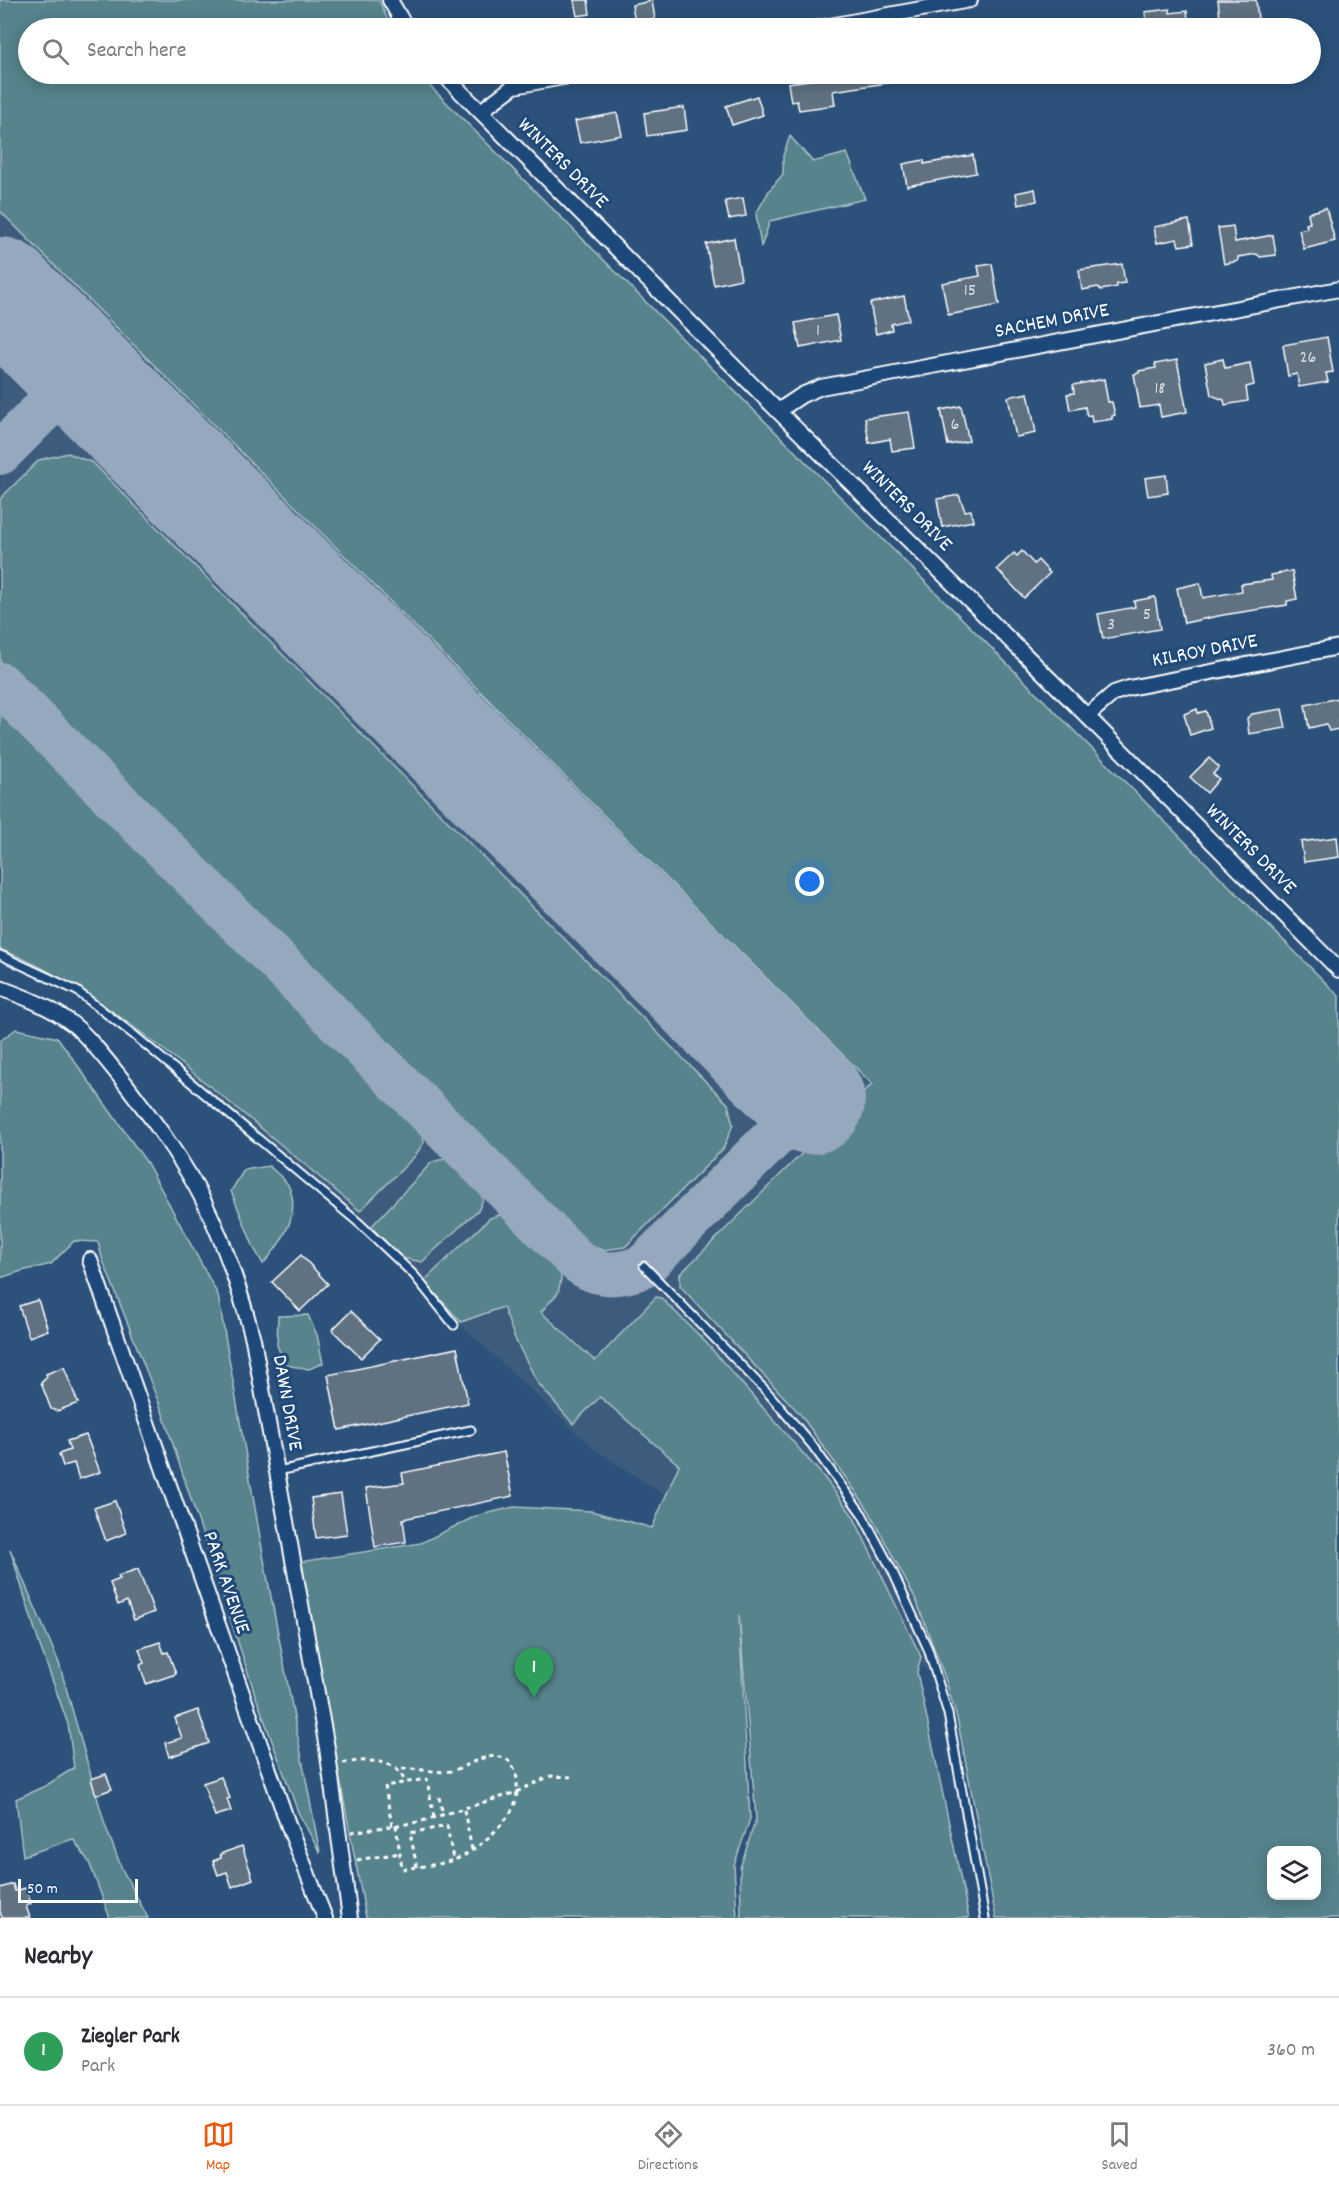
<!DOCTYPE html>
<html lang="en">
<head>
<meta charset="utf-8">
<style>
	body { margin:0; font-family:Dekko,sans-serif; background:#f7f7f7; color:#2b2b33 }
	.controls { position:absolute; right:18px; bottom:18px; display:grid; overflow:hidden; border-radius:12px; box-shadow:0 3px 15px #0003 }
	.controls button { width:54px; height:54px; display:grid; place-items:center; padding:0; border:0; border-bottom:2px solid #e1e1e2; background:#fff; color:#2b2b33; font:30px sans-serif }
	.scale { position:absolute; left:18px; bottom:15px; width:120px; box-sizing:border-box; padding-left:6px; border:3px solid #fff; border-top:0; font-size:16px; line-height:21px; white-space:nowrap; color:#fff; -webkit-text-stroke:4px #1f4a7a; paint-order:stroke }
	.you { position:absolute; left:810px; top:882px; width:21px; height:21px; margin:-15px; border:4px solid #fff; border-radius:50%; background:#1a73e8; box-shadow:0 0 0 9px #1a73e833 }
	.badge { display:grid; place-items:center; width:39px; height:39px; border-radius:50%; background:#ea580c; color:#fff; font-size:20px; font-weight:700 }
	.pin { position:absolute; translate:-50% -50px; filter:drop-shadow(0 2px 3px #0008) }
	.pin::after { content:''; position:absolute; top:32px; width:21px; height:18px; background:inherit; clip-path:polygon(0 0,100% 0,50% 100%) }
	.list { margin:0; padding:0; list-style:none }
	h2 { display:flex; justify-content:space-between; align-items:center; height:78px; margin:0; padding:0 24px; font-size:26px }
	h2 small { font-size:20px; font-weight:400; color:#7c7c81 }
	.list li { display:grid; grid-template-columns:39px 1fr auto; gap:18px; align-items:center; box-sizing:border-box; height:108px; padding:0 24px; border-top:2px solid #e1e1e2 }
	.list b { display:block; font-size:22px; white-space:nowrap }
	.list p { margin:0; font-size:20px; white-space:nowrap; color:#7c7c81 }
	.list em { font-size:20px; font-style:normal; color:#7c7c81 }
	.icon { flex:none; width:33px; height:33px; fill:none; stroke:currentColor; stroke-width:2; stroke-linecap:round; stroke-linejoin:round }
	.map { position:relative; flex:none; width:1339px; height:1918px; overflow:hidden }
	.search { position:absolute; background:#fff; box-shadow:0 3px 15px #0003; left:18px; right:18px; top:18px; height:66px; display:flex; align-items:center; gap:15px; box-sizing:border-box; padding:0 21px; border-radius:33px; color:#7c7c81; font-size:22px }
	.sheet { height:186px; background:#fff }
	nav { display:flex; justify-content:space-around; align-items:center; box-sizing:border-box; height:84px; border-top:2px solid #e1e1e2; background:#fff; font-size:16px; color:#7c7c81 }
	nav a { display:grid; justify-items:center; gap:3px }
	nav .on { color:#ea580c }
	.map>svg:first-child { display:block }
</style>
</head>
<body>
<div class="map">
<svg width="1339" height="1918" viewBox="0 0 1339 1918">
	<rect width="100%" height="100%" fill="#2c527b"/>
	<filter id="ink" filterUnits="userSpaceOnUse"><feTurbulence type="fractalNoise" baseFrequency=".0167" numOctaves="2"/><feDisplacementMap in="SourceGraphic" scale="12" xChannelSelector="R" yChannelSelector="G"/><feConvolveMatrix kernelMatrix="1 2 1 2 8 2 1 2 1" color-interpolation-filters="sRGB"/></filter>
	<g filter="url(#ink)">
		<path fill="#3c5b7d" d="M0 0 28 28V74L1339 1288 1316 1850H1272V1896L1277 1903 593 1448 95 985 0 955Z"/>
		<g fill="#57838c" stroke="#abc1c6" stroke-width="1.5" fill-rule="evenodd">
			<path d="M0 0H379L391 28H28V74H418L1339 996V1918H996L957 1718 944 1675 916 1600 868 1509 800 1414 680 1286V1274L872 1084 0 211ZM1272 1850H1316V1896H1272Z"/>
			<path d="M790 136 813 162 847 153 865 199 770 221 761 247 756 214 769 191 783 174V156Z"/>
			<path d="M68 453 93 463 728 1104 733 1125 723 1149 625 1247 603 1250 577 1241 0 661V499L39 460Z"/>
			<path d="M0 708 420 1127 424 1142 415 1156 360 1211C294 1156 228 1099 159 1046 109 1008 60 972 0 949Z"/>
			<path d="M16 1029 58 1038 147 1163 218 1295 264 1560 320 1853 298 1812 257 1700 162 1411 102 1258 98 1242 74 1241 51 1264 22 1271 0 1278V1041Z"/>
			<path d="M444 1159C465 1165 475 1180 483 1199L479 1209 422 1262 402 1258 371 1227 432 1162Z"/>
			<path d="M269 1166C275 1172 286 1179 289 1187 301 1214 281 1244 263 1264L254 1248 231 1191 244 1170Z"/>
			<path d="M499 1215 514 1219 560 1265 561 1280 558 1293 541 1312 595 1361 656 1297 661 1298 701 1337 823 1476 853 1516 921 1657 917 1672 969 1918H741L740 1868 756 1819 739 1615 750 1819 734 1865 737 1918H366L299 1562 421 1543 476 1516 514 1507 591 1511 652 1528 679 1465 600 1397 573 1424 538 1383 516 1341 503 1307 461 1322 424 1281 490 1218Z"/>
			<path d="M308 1315 317 1335 323 1363 309 1369 285 1365 277 1345 278 1316Z"/>
			<path d="M10 1549 59 1663 105 1825 122 1869 148 1918H110L89 1862 73 1839 23 1856 16 1799 45 1786 74 1768 68 1724 39 1643Z"/>
		</g>
		<g fill="none" stroke-linecap="round" stroke-linejoin="round">
			<g stroke="#96a8bd" stroke-width="44">
				<path d="M38 330C45 353 58 385 44 409"/>
				<path d="M0 453 44 409C68 395 92 399 117 408"/>
				<path d="M0 684 573 1257C593 1277 618 1277 644 1266L811 1100"/>
			</g>
			<path stroke="#96a8bd" stroke-width="108" d="M0 291 811 1100"/>
		</g>
		<g fill="#617181" stroke="#fff" stroke-width="1.5">
			<path d="M574 0H588L590 14 577 16Z"/>
			<path d="M1218 0H1256L1258 19 1233 22V28H1221Z"/>
			<path d="M652 1 655 19 635 23 632 5Z"/>
			<path d="M1170 9V13L1187 11 1189 28H1147L1145 12Z"/>
			<path d="M853 74H900V81L833 91 835 105 799 110 797 101 791 102 788 83Z"/>
			<path d="M757 96 763 115 732 125 726 106Z"/>
			<path d="M684 107 687 130 647 136 644 113Z"/>
			<path d="M617 113 622 135 580 143 575 121Z"/>
			<path d="M973 155 976 173 907 186 903 164 924 160V164Z"/>
			<path d="M1035 189 1037 201 1018 205 1016 193Z"/>
			<path d="M743 198 746 216 729 219 725 201Z"/>
			<path d="M1326 208 1335 241 1304 249 1299 230 1307 228 1306 224 1310 223 1308 213Z"/>
			<path d="M1189 220 1193 244 1179 246 1177 239 1157 243 1154 227Z"/>
			<path d="M1233 226 1235 242 1273 235 1276 255 1260 257 1257 254 1238 257V261L1224 264 1218 228Z"/>
			<path d="M734 238 741 279 714 285 706 244Z"/>
			<path d="M992 264 999 305 948 315 942 283 980 276 978 266Z"/>
			<path d="M1122 264 1125 283 1117 284V287L1101 290 1098 287 1082 290 1079 270Z"/>
			<path d="M904 296 909 320 891 324 892 330 876 334 870 303Z"/>
			<path d="M836 315 841 340 800 348 795 323Z"/>
			<path d="M1327 337 1333 372 1326 373 1328 382 1299 387 1297 374 1288 376 1283 345Z"/>
			<path d="M1223 359 1225 368 1250 363 1254 385 1246 387 1248 401 1225 405 1224 400 1211 395 1205 363Z"/>
			<path d="M1177 360 1187 412 1161 417 1159 405 1140 408 1134 374 1139 373V371L1156 368 1155 364Z"/>
			<path d="M1104 379 1108 402H1112L1115 415 1112 416V419L1092 422 1091 415 1087 416 1085 407 1070 410 1067 394 1074 393 1073 385Z"/>
			<path d="M1028 393 1036 433 1016 437 1008 397Z"/>
			<path d="M961 406 969 441 948 445 941 410Z"/>
			<path d="M909 412 915 448 892 451 890 439 869 443 865 418Z"/>
			<path d="M1166 475 1168 493 1148 496 1145 478Z"/>
			<path d="M959 495 965 511 971 510 973 521 942 527 937 499Z"/>
			<path d="M1022 551 1034 564 1038 560 1050 573 1024 598 997 569 1014 553 1017 556Z"/>
			<path d="M1292 571 1297 599 1287 601V605L1223 615 1184 623 1177 588 1200 583 1203 598 1242 591 1241 584 1272 580 1271 575Z"/>
			<path d="M1155 597 1160 629 1103 639 1098 614 1135 607 1134 601Z"/>
			<path d="M1339 698V729L1329 731 1326 724 1309 728 1305 705Z"/>
			<path d="M1197 709 1198 713 1206 711 1211 728 1190 735 1184 714Z"/>
			<path d="M1282 709 1286 728 1249 734 1247 718 1252 714Z"/>
			<path d="M1209 758 1219 767 1213 774 1219 779 1207 793 1190 777Z"/>
			<path d="M1337 837 1339 857 1304 862 1301 842Z"/>
			<path d="M301 1255 328 1284 300 1311 272 1282Z"/>
			<path d="M38 1300 48 1330 29 1337 19 1306Z"/>
			<path d="M351 1311 380 1339 361 1358 332 1330Z"/>
			<path d="M457 1348 468 1403 339 1430 328 1375Z"/>
			<path d="M64 1367 78 1403 57 1411 51 1409 41 1383 47 1377 46 1374Z"/>
			<path d="M86 1435 100 1472 79 1479 74 1463 63 1466 59 1454 70 1450 67 1441Z"/>
			<path d="M504 1452 513 1496 403 1519 406 1542 375 1547 366 1488 404 1483 402 1473Z"/>
			<path d="M341 1494 347 1534 316 1538 311 1498Z"/>
			<path d="M115 1501 126 1533 106 1541 94 1508Z"/>
			<path d="M138 1569 154 1612 134 1620 127 1601 118 1605 110 1583 120 1579 118 1576Z"/>
			<path d="M160 1642 164 1653 168 1652 176 1674 146 1684 140 1665 144 1663 139 1649Z"/>
			<path d="M198 1710 209 1743 169 1757 165 1743 182 1738 175 1718Z"/>
			<path d="M106 1774 112 1789 96 1795 91 1779Z"/>
			<path d="M221 1777 230 1798 227 1799 231 1811 215 1816 203 1783Z"/>
			<path d="M242 1846 253 1879 232 1887 227 1872 218 1875 213 1861 221 1858 220 1854Z"/>
			<path d="M13 1884 15 1891 26 1888 31 1904 26 1906 30 1918H2L0 1911V1888Z"/>
		</g>
		<g fill="none" stroke-linecap="round" stroke-linejoin="round">
			<g stroke="#fff" stroke-width="11">
				<g id="service">
					<path d="M0 955 77 991 134 1035 359 1223 414 1275 454 1325"/>
					<path d="M644 1266 769 1394 812 1445 862 1514 892 1570 928 1649 948 1714 985 1918"/>
					<path d="M278 1471 471 1430"/>
				</g>
			</g>
			<g stroke="#fff" stroke-width="18">
				<g id="minor">
					<path d="M390 0 406 28"/>
					<path d="M819 28 970 0"/>
					<path d="M443 74 778 411 1087 716 1339 970"/>
					<path d="M481 111 514 86 580 74"/>
					<path d="M778 411 802 395 821 387 1339 289"/>
					<path d="M1087 716 1114 693 1129 688 1339 647"/>
					<path d="M0 988C24 997 49 1006 70 1022 87 1034 111 1066 125 1083 150 1116 175 1149 195 1185 222 1233 239 1286 253 1339L327 1748 350 1918"/>
					<path d="M90 1260 289 1827 325 1918"/>
				</g>
			</g>
			<g stroke="#fff" stroke-width="3" stroke-dasharray="4.5 4.5" stroke-linecap="butt">
				<path d="M343 1763C364 1760 397 1756 405 1783"/>
				<path d="M439 1797 443 1815"/>
				<path d="M464 1810 472 1850"/>
				<path d="M396 1825 402 1869C422 1866 447 1865 465 1855 480 1847 511 1819 515 1803 517 1797 517 1790 517 1785 518 1775 513 1761 504 1758 486 1751 467 1767 451 1771 432 1774 415 1766 396 1770"/>
				<path d="M392 1826 385 1786 427 1779 434 1818"/>
				<path d="M351 1832 419 1822 514 1793 550 1776 571 1777"/>
				<path d="M357 1860 400 1853"/>
				<path d="M417 1867 410 1833 447 1826 453 1859"/>
			</g>
			<use href="#service" stroke="#1f4a7a" stroke-width="7"/>
			<use href="#minor" stroke="#1f4a7a" stroke-width="14"/>
		</g>
	</g>
	<g text-anchor="middle" dominant-baseline="central" stroke-width="6" stroke-linejoin="round" paint-order="stroke">
		<g font-size="18" fill="#d8dce0">
			<text x="970" y="291">15</text>
			<text x="818" y="331">1</text>
			<text x="1308" y="358">26</text>
			<text x="1160" y="389">18</text>
			<text x="955" y="425">6</text>
			<text x="1147" y="615">5</text>
			<text x="1111" y="625">3</text>
		</g>
		<g font-size="21" fill="#fff" stroke="#1f4a7a">
			<text transform="translate(562 164) rotate(45)">WINTERS DRIVE</text>
			<text transform="translate(1052 322) rotate(-11)">SACHEM DRIVE</text>
			<text transform="translate(906 507) rotate(45)">WINTERS DRIVE</text>
			<text transform="translate(1205 652) rotate(-11)">KILROY DRIVE</text>
			<text transform="translate(1250 850) rotate(45)">WINTERS DRIVE</text>
			<text transform="translate(286 1403) rotate(80)">DAWN DRIVE</text>
			<text transform="translate(225 1583) rotate(71)">PARK AVENUE</text>
		</g>
	</g>
</svg>
<div class="controls">
<button><svg class="icon" aria-label="layers" viewBox="0 0 24 24"><path d="M12 4l9 5-9 5-9-5zM3 14l9 5 9-5"/></svg></button>
</div>
<div class="scale">50 m</div>
<div class="you"></div>
<div class="pin badge" style="left:534px;top:1698px;background:#2e9e5b">1</div>
<div class="search"><svg class="icon" aria-label="search" viewBox="0 0 24 24"><circle cx="10" cy="10" r="6"/><path d="M15 15l6 6"/></svg>Search here</div>
</div>
<section class="sheet">
<h2>Nearby<small></small></h2>
<ul class="list">
<li><span class="badge" style="background:#2e9e5b">1</span><div><b>Ziegler Park</b><p>Park</p></div><em>360 m</em></li>
</ul>
</section>
<nav>
<a class="on"><svg class="icon" aria-label="map" viewBox="0 0 24 24"><path d="M3 6l6-2 6 2 6-2v14l-6 2-6-2-6 2zM9 4v14M15 6v14"/></svg>Map</a>
<a><svg class="icon" aria-label="directions" viewBox="0 0 24 24"><path d="M12 3l9 9-9 9-9-9zM9 14v-3h6M13 9l2 2-2 2"/></svg>Directions</a>
<a><svg class="icon" aria-label="saved" viewBox="0 0 24 24"><path d="M7 4h10v16l-5-4-5 4z"/></svg>Saved</a>
</nav>
</body>
</html>
